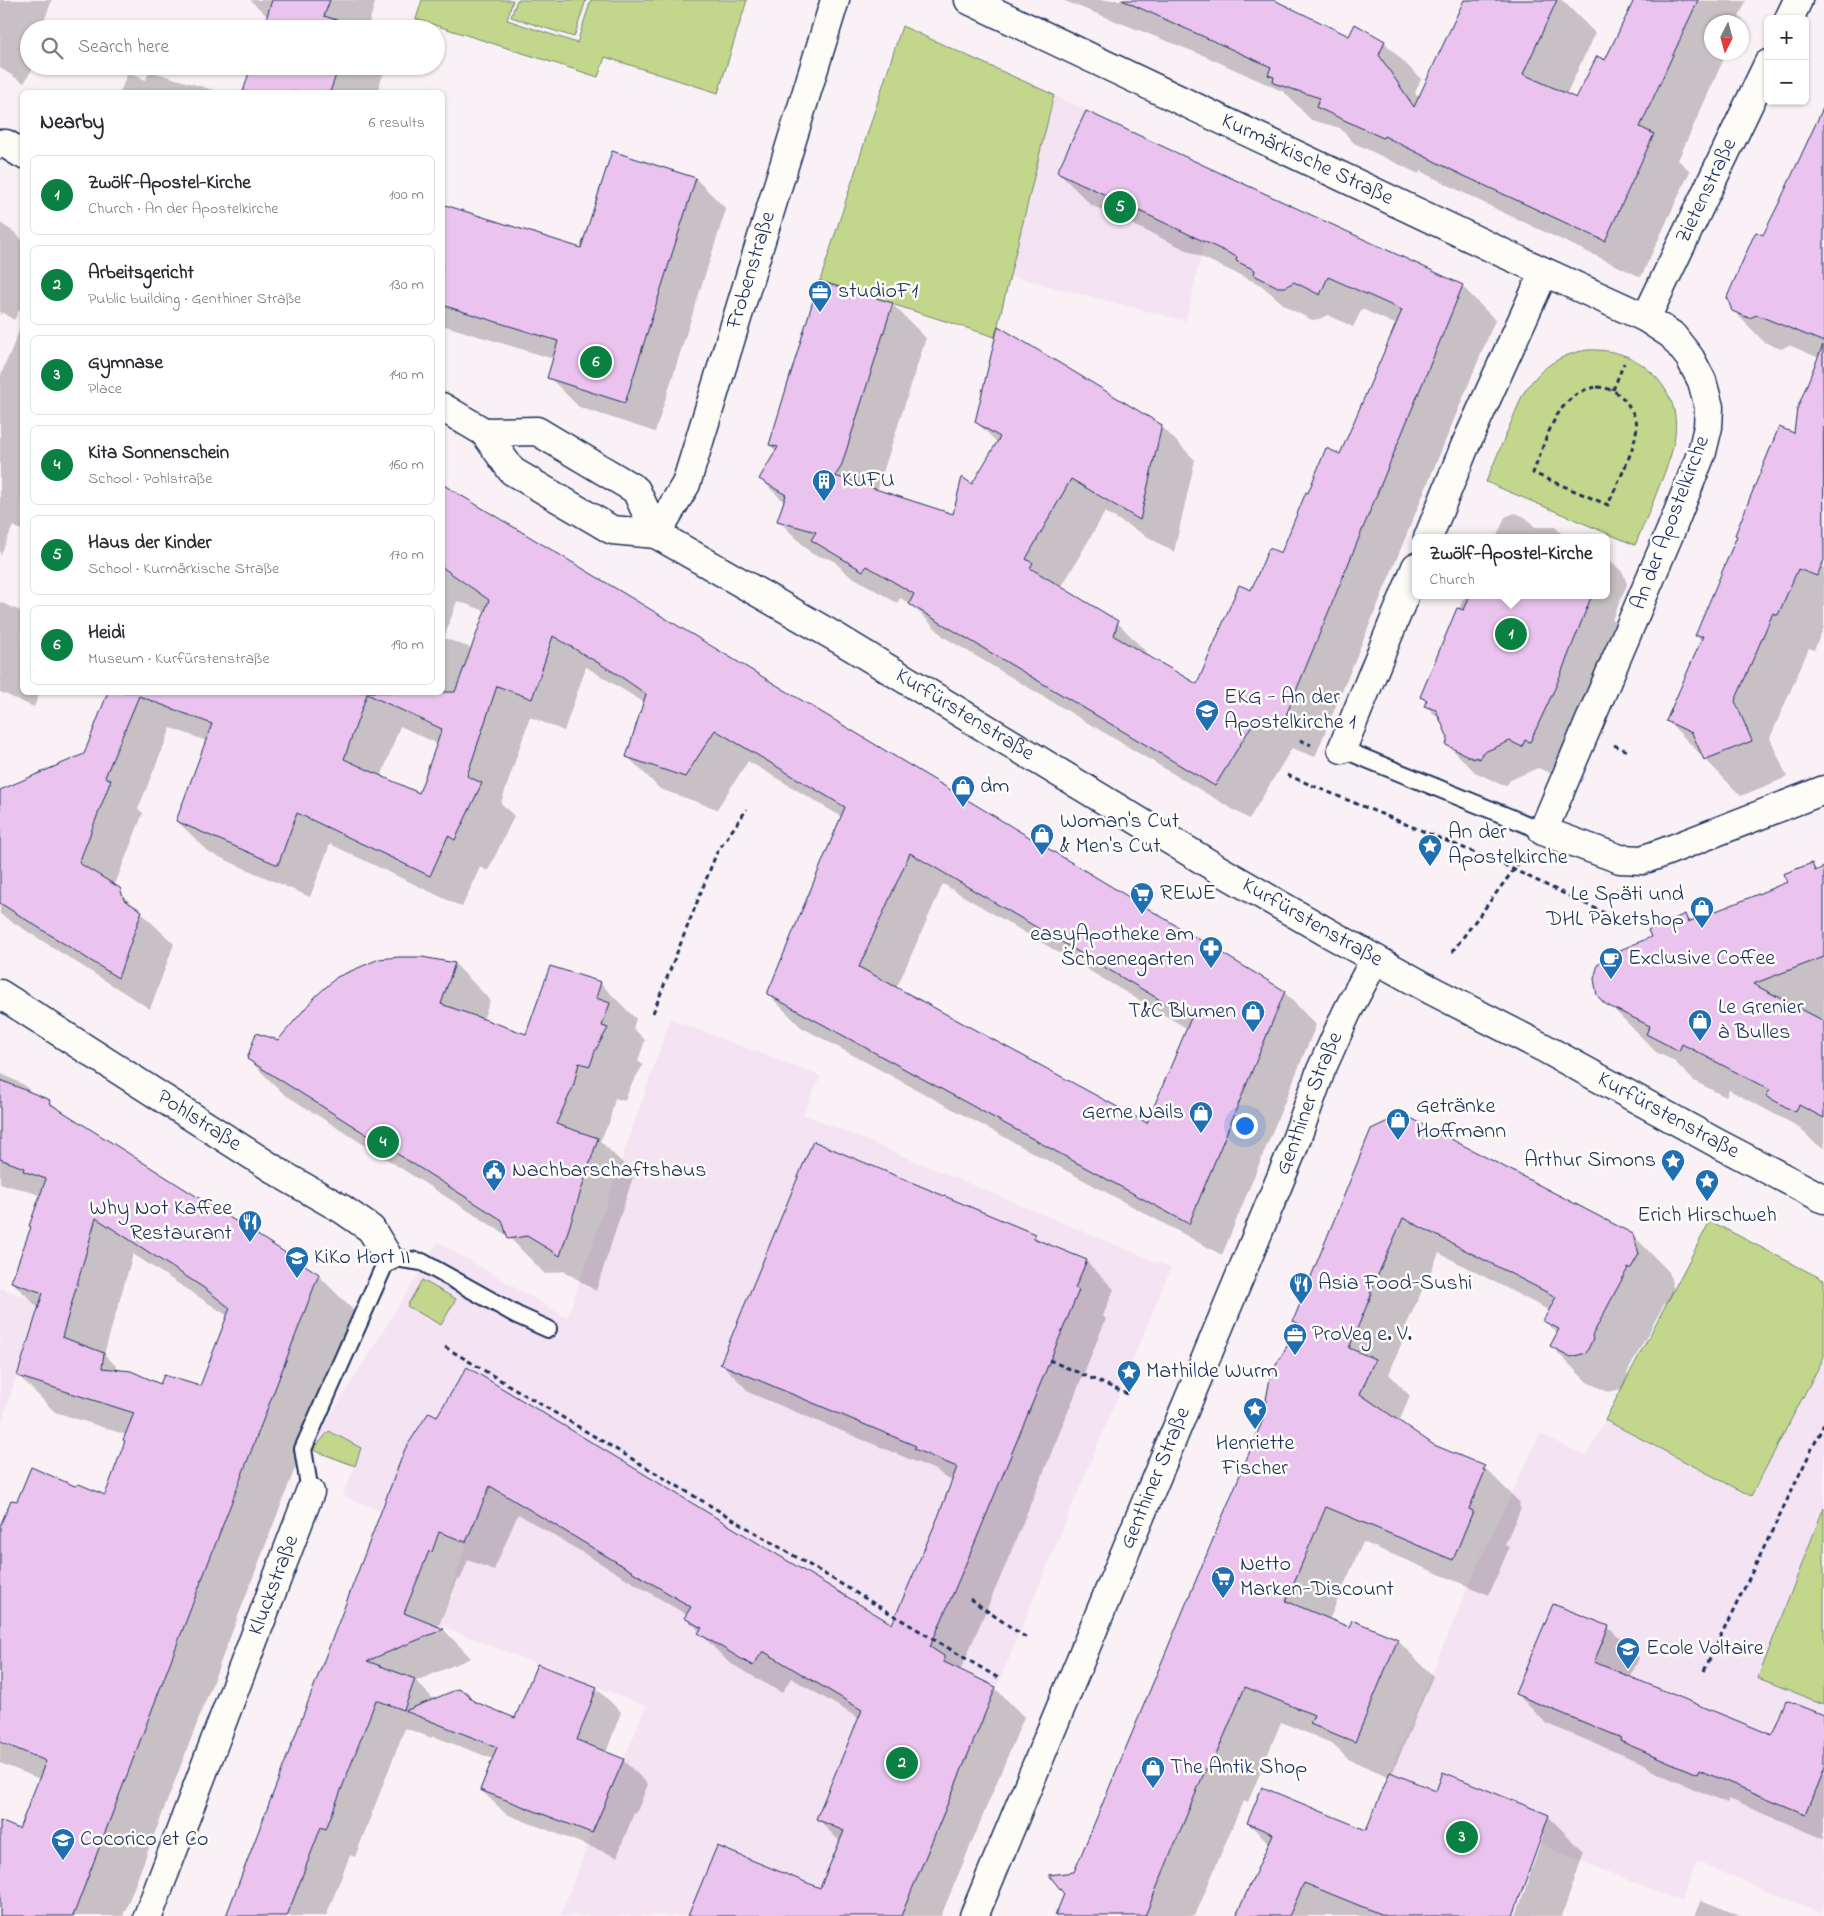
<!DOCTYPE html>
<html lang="en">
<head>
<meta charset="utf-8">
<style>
	body { margin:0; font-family:"Indie Flower",sans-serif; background:#f2f2f3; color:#2b2b33 }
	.controls { position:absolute; right:15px; top:15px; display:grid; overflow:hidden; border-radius:8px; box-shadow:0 1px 4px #0004 }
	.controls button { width:45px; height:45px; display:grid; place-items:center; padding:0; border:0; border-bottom:1px solid #e1e1e2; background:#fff; color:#2b2b33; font:25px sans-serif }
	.compass { position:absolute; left:1704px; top:15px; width:45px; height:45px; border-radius:50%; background:#fff; box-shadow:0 1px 4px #0004; rotate:186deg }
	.you { position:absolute; left:1244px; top:1125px; width:18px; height:18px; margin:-12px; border:4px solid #fff; border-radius:50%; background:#1a73e8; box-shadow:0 0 0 8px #1a73e833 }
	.badge { display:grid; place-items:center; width:32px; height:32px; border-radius:50%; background:#0b8043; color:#fff; font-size:16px; font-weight:700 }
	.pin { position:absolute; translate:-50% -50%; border:2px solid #fff; box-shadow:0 1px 5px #0006 }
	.popup { position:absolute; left:1412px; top:534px; width:198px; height:65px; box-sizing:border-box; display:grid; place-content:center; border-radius:8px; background:#fff; filter:drop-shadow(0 1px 4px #0005); font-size:16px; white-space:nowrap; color:#7c7c81 }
	.popup b { font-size:19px; color:#2b2b33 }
	.popup::after { content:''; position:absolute; left:50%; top:100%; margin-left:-10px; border:10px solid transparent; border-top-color:#fff }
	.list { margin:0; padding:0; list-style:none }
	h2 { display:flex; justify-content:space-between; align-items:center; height:65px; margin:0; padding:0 20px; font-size:21px }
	h2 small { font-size:16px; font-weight:400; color:#7c7c81 }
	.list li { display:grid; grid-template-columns:32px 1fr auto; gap:15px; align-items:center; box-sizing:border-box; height:80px; margin:0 10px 10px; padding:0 10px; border:1px solid #e1e1e2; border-radius:8px }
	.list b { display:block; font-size:19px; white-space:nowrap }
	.list p { margin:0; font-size:16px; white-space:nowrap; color:#7c7c81 }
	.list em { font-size:16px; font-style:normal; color:#7c7c81 }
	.icon { flex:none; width:28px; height:28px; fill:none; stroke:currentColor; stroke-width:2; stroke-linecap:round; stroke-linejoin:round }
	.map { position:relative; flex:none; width:1824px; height:1916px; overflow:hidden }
	.search { position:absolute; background:#fff; box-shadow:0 1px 4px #0004; left:20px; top:20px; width:425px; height:55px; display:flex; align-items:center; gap:12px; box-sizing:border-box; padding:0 18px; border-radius:28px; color:#7c7c81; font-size:19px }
	.panel { position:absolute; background:#fff; box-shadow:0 1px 4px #0004; left:20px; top:90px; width:425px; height:605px; border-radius:8px }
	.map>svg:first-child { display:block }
</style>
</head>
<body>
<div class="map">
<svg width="1824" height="1916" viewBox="0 0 1824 1916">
	<rect width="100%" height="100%" fill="#f9f1f5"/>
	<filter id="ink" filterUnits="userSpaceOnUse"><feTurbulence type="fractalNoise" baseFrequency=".02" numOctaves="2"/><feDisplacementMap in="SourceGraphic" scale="10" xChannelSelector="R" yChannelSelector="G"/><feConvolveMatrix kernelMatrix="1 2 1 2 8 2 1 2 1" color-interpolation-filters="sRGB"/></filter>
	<g filter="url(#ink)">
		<g fill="#f4e4f3">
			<path d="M1054 95 1220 173 1186 321 1010 276Z"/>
			<path d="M670 1019 821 1076 803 1114 1171 1268 902 1916H560L609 1790H611L646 1706 440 1626 466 1542 342 1496 355 1466 313 1450 314 1443 438 1242 567 1318Z"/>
			<path d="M0 1288 40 1302 0 1428Z"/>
			<path d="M1824 1357V1910L1822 1914 1697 1862 1681 1901 1538 1844 1549 1815 1444 1772 1436 1791 1390 1772 1476 1568 1540 1434 1586 1456 1605 1420 1751 1496Z"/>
		</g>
		<g fill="#c3d78c" stroke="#6f8375">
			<path d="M422 0H513L507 20 577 43 591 0H747L718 93 605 57 598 77 416 19Z"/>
			<path d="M517 0H586L574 37 511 17Z"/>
			<path d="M902 26 1054 95 995 337 820 281Z"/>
			<path d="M1588 350C1612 349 1634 356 1651 372 1689 409 1676 446 1658 489 1651 508 1643 526 1635 545L1486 482 1523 394C1539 369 1559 354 1588 350Z"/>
			<path d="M1710 1221 1824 1280V1357L1751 1496 1605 1420Z"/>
			<path d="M422 1280 456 1299 441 1325 407 1306Z"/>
			<path d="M329 1431 361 1448 355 1466 313 1450Z"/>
			<path d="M1824 1507V1704L1758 1678Z"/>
		</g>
		<g fill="#0003" fill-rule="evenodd">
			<path d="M0 0H52L41 29H29V66H34L24 83 0 68Z"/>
			<path d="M250 0H376L367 29H264L268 17Z"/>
			<path d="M1062 0H1271L1350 38 1382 40 1421 79 1415 93 1419 99 1465 0H1562L1595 33 1566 95 1576 100 1606 61 1635 0 1746 1 1739 17 1742 20 1741 22H1712V52H1727L1678 160 1690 171 1641 277 1500 211 1420 171 1419 174 1354 143 1340 128 1311 120 1284 92 1205 56Z"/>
			<path d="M252 66H386L377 92H244Z"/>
			<path d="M149 71 220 92H120L128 73 146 80Z"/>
			<path d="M1824 110V627L1814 650 1809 648 1770 738 1787 777 1741 796 1667 720 1702 641 1696 635 1796 435 1819 358 1789 345 1781 349 1764 342 1733 310 1763 237Z"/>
			<path d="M1058 172 1462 286 1495 320 1315 757 1292 748 1249 819 944 637 912 605 900 598 897 603 846 573 833 560 812 554 779 521 785 503 760 478 777 452 770 445 892 304 926 338 877 491 954 516 998 443 976 422 1161 426 1195 460 1174 552 1105 512 1061 588 1117 622 1150 656V658L1197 686 1252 592 1282 555 1308 494 1341 455 1397 325 1362 309 1353 327 1328 315 1319 319 1312 320 1288 308 1261 285 1091 205Z"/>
			<path d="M696 179 726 209 655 432 579 407 549 377 554 359 442 325V205L582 250Z"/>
			<path d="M0 223 14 232 22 240V305L14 320 2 312 0 316Z"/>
			<path d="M22 324V530L13 526 0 556V377Z"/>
			<path d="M442 486 1284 992 1316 1025 1222 1255 801 1027 768 994 842 817 748 761 717 809 660 789 627 756 645 703 586 667 564 731 530 717 501 803 514 816 488 871 480 867 462 907 330 844 310 897 210 853 177 821 207 741 171 728 138 809 143 813 114 887 174 944 150 1009 0 914V791L85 755 109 692H442ZM457 601 486 611 473 649 444 638ZM400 726 438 744 420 795 381 777ZM943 884 1188 1029 1147 1125 896 989Z"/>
			<path d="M1515 513 1525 517 1535 527H1555L1566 538H1496L1505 517Z"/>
			<path d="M1606 556 1623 573 1627 584 1612 620 1618 625 1558 769 1553 767 1550 773 1538 768 1510 780 1507 785 1502 784V785L1475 772 1447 744 1449 738 1443 723 1426 706 1427 703 1421 697 1465 595H1606Z"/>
			<path d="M0 602 22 612V692H40L34 707 0 692Z"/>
			<path d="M1812 865 1818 871 1824 868V1148L1815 1143 1797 1126 1729 1090 1726 1097 1694 1081 1674 1061 1656 1052 1599 994 1653 938 1685 916 1691 922 1789 883Z"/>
			<path d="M455 964 490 1000 483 1020 527 1036 600 983 636 1019 633 1028 645 1040 638 1061 643 1065 630 1087 625 1101 615 1098 609 1123 600 1141 634 1174 596 1291 564 1271 545 1274 508 1236 284 1094 248 1059 278 1041Z"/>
			<path d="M0 1073 24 1085 34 1095 49 1101 59 1110 318 1275 355 1312 123 1916H0V1822L20 1831 40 1779 0 1763V1529L17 1503 75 1488 106 1497 126 1441 127 1435 55 1412 18 1375 40 1309 12 1282 32 1228 41 1196 26 1190 0 1184ZM133 1254 228 1316 201 1388 161 1386 121 1371 104 1354Z"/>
			<path d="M1372 1130 1633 1235 1669 1272 1674 1291 1667 1303 1664 1304 1627 1373 1628 1376 1622 1389 1608 1392 1587 1382 1551 1346 1558 1334 1545 1321 1550 1311 1439 1253 1405 1328 1407 1330 1389 1374 1410 1396 1399 1422 1434 1446 1484 1467 1520 1503 1519 1506 1521 1508 1505 1544 1509 1548 1489 1595 1363 1542 1329 1620 1350 1629 1397 1640 1433 1676 1392 1774 1437 1792 1548 1816 1584 1852 1562 1916H1516L1544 1833H1541L1513 1916H1237L1270 1844 1248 1823 1367 1832 1390 1777 1348 1759 1331 1743 1281 1722 1248 1802 1243 1801 1195 1916H1057L1263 1422 1300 1326 1295 1321Z"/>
			<path d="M1034 1235 1043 1243 1086 1261 1114 1289 1103 1316 1106 1319 1004 1569 960 1671 995 1688 1024 1717 941 1916H689L821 1890 840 1842 818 1819 860 1719 791 1678 782 1693 728 1662 700 1633V1632L686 1617 687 1615 518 1514 494 1570 468 1560 460 1580 458 1579 438 1628 444 1630 471 1658 416 1681 434 1700 467 1694 477 1704 516 1719 596 1688 621 1712 606 1753 623 1760 648 1784 636 1814 634 1813 617 1857 506 1814 481 1790 493 1759 433 1736 432 1738 405 1728 355 1857 350 1855 326 1916H227L406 1450 892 1626 953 1481 944 1477 938 1471 750 1393 722 1364Z"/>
			<path d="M1554 1605 1609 1628 1639 1658 1630 1678 1773 1737 1824 1717V1839L1729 1799 1727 1803 1652 1771 1645 1764 1547 1724 1517 1694Z"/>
			<path d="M1701 1900 1741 1916H1694Z"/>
		</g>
		<g fill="#eac4ee" stroke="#1b2f5e" fill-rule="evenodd">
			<path d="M272 0H330L324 16 352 25 351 29H263Z"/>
			<path d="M1122 0H1274L1349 36 1355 24 1385 41 1379 55 1414 107 1464 0H1557L1523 74 1576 98 1597 56 1605 60 1634 0H1698L1640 127 1654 134 1605 241 1462 175 1384 136 1383 138 1316 107 1320 98 1273 83 1274 77 1268 75 1271 67Z"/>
			<path d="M251 66H339L330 92H243Z"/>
			<path d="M1824 106V342L1757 315 1749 318 1732 311 1727 297 1754 235 1756 232 1763 235 1778 205Z"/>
			<path d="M1086 111 1463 285 1282 725 1258 715 1215 786 909 604 914 594 867 566 863 571 811 540 816 532 777 521 786 495 759 479 778 447 769 445 819 281 893 303 841 467 835 476 953 514 962 477 972 484 1000 437 975 422 998 326 1162 425 1140 520 1071 479 1026 559 1033 563 1030 568 1118 621 1114 636 1197 684 1239 585 1251 590 1269 548 1281 553 1306 492 1308 493 1326 448 1340 454 1402 310 1328 277 1320 295 1294 282 1285 287H1278L1254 275 1255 270 1236 261 1237 257 1057 172Z"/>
			<path d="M612 151 696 178 625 403 547 378 558 341 442 305V204L581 248Z"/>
			<path d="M1823 345 1824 560 1817 576 1798 569 1778 615 1773 613 1735 701 1752 741 1704 760 1692 733 1666 721 1703 636H1695L1737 536 1735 535 1758 478 1779 427 1794 433 1797 409Z"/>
			<path d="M442 484 1285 991 1189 1224 767 994 845 807 715 730 685 777 626 757 646 694 617 674 553 636 532 699 497 686 467 776 482 783 455 840 448 836 430 876 297 813 278 865 176 821 212 724 139 696 105 777 111 780 79 863 120 888 124 900 142 911 118 978 0 903V790L84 754 108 692H455L489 600 442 567ZM367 694 442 729 419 793 344 759ZM910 853 1191 1018 1147 1123 859 967Z"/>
			<path d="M1470 595H1592L1556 686 1530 742 1525 740 1522 747 1510 741 1482 753 1480 759 1475 757 1474 759 1446 745 1448 738 1436 710 1424 706 1427 700 1420 697 1457 608 1464 610Z"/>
			<path d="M1812 863 1815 871 1824 867V957L1753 984 1824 1021V1118L1799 1105 1795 1112 1766 1096 1770 1090 1682 1044 1679 1051 1646 1034 1650 1026 1607 1005 1602 1001 1597 995 1594 979 1598 964 1606 956 1651 937 1648 930 1685 914 1688 922 1739 902 1787 882 1783 874Z"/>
			<path d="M399 957H422L455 963 441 1004 526 1034 550 966 601 982 596 998 610 1003 602 1026 608 1028 595 1051 590 1066 579 1063 573 1087 556 1124 598 1138 560 1256 527 1236 508 1239 502 1220 247 1059 256 1033 278 1040 315 997 337 977 379 959Z"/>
			<path d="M0 1080 50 1100 49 1103 319 1274 73 1916H0V1821L19 1829 46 1761 0 1742V1526L11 1500 17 1501 31 1467 75 1486 79 1484 105 1495 125 1441 123 1440 134 1413 17 1376 43 1293 11 1282 31 1227 29 1226 46 1179 23 1171 24 1168 0 1159ZM96 1218 204 1288 230 1308 200 1386 164 1375 160 1384 131 1371 102 1368 104 1353 62 1337Z"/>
			<path d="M1403 1114 1633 1234 1639 1254 1631 1268H1628L1592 1336 1593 1339 1586 1353 1571 1357 1550 1346 1559 1329 1543 1321 1556 1297 1403 1218 1370 1293H1372L1349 1348 1375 1359 1360 1394 1434 1445 1485 1466 1483 1470 1485 1471 1469 1509 1473 1511 1453 1560 1326 1507 1286 1601 1349 1627 1352 1620 1398 1639 1355 1742 1310 1724 1314 1715 1245 1687 1211 1767 1207 1766 1145 1916H1055L1064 1894 1049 1875 1074 1872 1262 1422 1270 1378 1276 1365 1300 1324 1293 1321 1371 1129Z"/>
			<path d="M813 1141 1035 1234 1033 1238 1087 1260 1075 1288 1079 1290 976 1540 930 1647 944 1656V1662L996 1687 901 1916H688L717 1846 820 1888 844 1831 816 1819 862 1710 763 1651 753 1666 698 1633 702 1628 684 1618 691 1607 490 1486 466 1542 439 1532 432 1552 429 1551 404 1613 444 1629 367 1661 415 1679 404 1710 376 1700 326 1829 321 1827 287 1916H226L405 1449 429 1412 437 1416 467 1367 892 1624 938 1517 957 1467 914 1449 916 1446 720 1364Z"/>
			<path d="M1553 1604 1609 1626 1594 1662 1772 1735 1786 1700 1824 1715V1768L1805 1814 1699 1770 1697 1774 1620 1741 1622 1738 1515 1694Z"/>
			<path d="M537 1664 597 1687 577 1740 624 1759 592 1833 480 1790 497 1747 405 1711 458 1689 467 1693 473 1701 515 1718Z"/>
			<path d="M1390 1772 1436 1791 1443 1772 1549 1815 1513 1916H1385L1304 1883 1289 1916H1236L1273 1834 1247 1823 1262 1787 1366 1830Z"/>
		</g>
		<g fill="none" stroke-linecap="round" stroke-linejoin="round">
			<g stroke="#1b2f5e" stroke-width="20">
				<g id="lane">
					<path d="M1342 749 1543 831"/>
					<path d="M310 1492 303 1449 388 1257 422 1262 517 1315 548 1329"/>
				</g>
			</g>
			<g stroke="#1b2f5e" stroke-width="31">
				<g id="street">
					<path id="s1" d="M969 0 1503 253 1646 318 1672 335 1690 358 1702 381 1709 407 1708 427 1702 452 1671 530 1543 831 1620 859 1642 860 1662 853 1824 790"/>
					<path d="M1789 19 1798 0"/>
					<path id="s2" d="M1646 318 1768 64"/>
					<path id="s3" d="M656 534 686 484 835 0"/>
					<path d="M1428 538 1465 446 1544 272"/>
					<path d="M1342 749 1416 567"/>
					<path id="s4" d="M0 994 286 1177 342 1209 371 1229 388 1257"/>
					<path id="s5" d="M148 1916 310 1492"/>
					<path id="s6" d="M974 1916 1292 1151 1321 1070 1347 1012 1375 959"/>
				</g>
			</g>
			<g stroke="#1b2f5e" stroke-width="31">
				<g id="secondary">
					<path d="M0 144H6L22 154"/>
					<path id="s7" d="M442 407 484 432 512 471 612 530 656 534 839 639 1221 871 1325 931 1431 990 1544 1048 1715 1142 1824 1199"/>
					<path d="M484 432 537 431 636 490 656 534"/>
				</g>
			</g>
			<g stroke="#1b2f5e" stroke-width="3" stroke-dasharray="5 4" stroke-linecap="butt">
				<path d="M1597 387C1610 388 1619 392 1627 403 1630 408 1634 414 1636 420 1641 440 1616 485 1608 505L1533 473C1546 441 1556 392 1597 387Z"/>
				<path d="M1613 390 1624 363"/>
				<path d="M1300 740 1311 745"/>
				<path d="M1614 745 1629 752"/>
				<path d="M1287 775 1500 863 1613 917"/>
				<path d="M1452 952 1524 856"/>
				<path d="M653 1013 717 852 747 809"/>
				<path d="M445 1347 1000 1679"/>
				<path d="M1049 1360 1130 1395"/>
				<path d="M970 1599 1028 1639"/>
				<path d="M1704 1671 1824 1424"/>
			</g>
			<use href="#lane" stroke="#fdfcf7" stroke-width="16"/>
			<use href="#street" stroke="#fdfcf7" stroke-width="28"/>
			<use href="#secondary" stroke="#fdfcf7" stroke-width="28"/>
		</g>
	</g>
	<defs>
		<g id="office-pin" transform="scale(1.25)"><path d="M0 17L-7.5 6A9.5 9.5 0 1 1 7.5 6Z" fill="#1f6fb2" stroke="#fdfcf7"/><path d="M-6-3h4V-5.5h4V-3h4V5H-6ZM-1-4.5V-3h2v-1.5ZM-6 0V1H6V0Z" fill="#fff"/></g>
		<g id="building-pin" transform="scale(1.25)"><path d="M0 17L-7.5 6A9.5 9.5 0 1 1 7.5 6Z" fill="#1f6fb2" stroke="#fdfcf7"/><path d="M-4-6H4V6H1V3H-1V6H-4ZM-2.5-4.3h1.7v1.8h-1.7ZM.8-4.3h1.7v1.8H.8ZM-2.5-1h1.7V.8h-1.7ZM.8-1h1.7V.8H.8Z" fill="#fff"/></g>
		<g id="school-pin" transform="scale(1.25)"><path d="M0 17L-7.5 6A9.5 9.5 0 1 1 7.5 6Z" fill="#1f6fb2" stroke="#fdfcf7"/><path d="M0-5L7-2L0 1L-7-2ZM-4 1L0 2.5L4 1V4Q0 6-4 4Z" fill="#fff"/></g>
		<g id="shop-pin" transform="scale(1.25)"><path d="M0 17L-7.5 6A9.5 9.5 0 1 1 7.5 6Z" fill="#1f6fb2" stroke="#fdfcf7"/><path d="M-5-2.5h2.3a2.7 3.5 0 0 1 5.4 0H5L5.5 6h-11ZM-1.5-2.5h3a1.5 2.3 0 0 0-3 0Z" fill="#fff"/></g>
		<g id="sight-pin" transform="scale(1.25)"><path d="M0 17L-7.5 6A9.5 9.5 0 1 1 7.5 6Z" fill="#1f6fb2" stroke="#fdfcf7"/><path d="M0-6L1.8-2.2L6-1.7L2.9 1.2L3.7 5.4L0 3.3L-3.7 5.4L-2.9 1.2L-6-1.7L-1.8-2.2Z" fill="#fff"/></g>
		<g id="supermarket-pin" transform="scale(1.25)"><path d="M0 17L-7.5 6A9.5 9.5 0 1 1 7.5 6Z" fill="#1f6fb2" stroke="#fdfcf7"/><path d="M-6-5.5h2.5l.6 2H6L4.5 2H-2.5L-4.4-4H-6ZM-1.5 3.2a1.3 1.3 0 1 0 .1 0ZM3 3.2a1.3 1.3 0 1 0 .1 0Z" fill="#fff"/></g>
		<g id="pharmacy-pin" transform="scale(1.25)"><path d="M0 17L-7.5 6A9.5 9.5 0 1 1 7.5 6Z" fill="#1f6fb2" stroke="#fdfcf7"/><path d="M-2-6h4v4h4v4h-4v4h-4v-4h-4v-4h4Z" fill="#fff"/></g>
		<g id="cafe-pin" transform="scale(1.25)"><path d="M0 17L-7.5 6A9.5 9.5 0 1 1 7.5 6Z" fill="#1f6fb2" stroke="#fdfcf7"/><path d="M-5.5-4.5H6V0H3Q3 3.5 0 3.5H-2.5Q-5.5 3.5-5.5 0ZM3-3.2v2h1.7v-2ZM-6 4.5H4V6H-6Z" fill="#fff"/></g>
		<g id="civic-pin" transform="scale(1.25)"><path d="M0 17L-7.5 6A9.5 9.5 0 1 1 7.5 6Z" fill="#1f6fb2" stroke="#fdfcf7"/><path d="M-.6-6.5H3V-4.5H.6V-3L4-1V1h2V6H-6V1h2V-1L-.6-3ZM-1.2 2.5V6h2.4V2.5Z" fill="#fff"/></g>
		<g id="restaurant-pin" transform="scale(1.25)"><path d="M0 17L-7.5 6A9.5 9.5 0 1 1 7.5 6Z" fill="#1f6fb2" stroke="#fdfcf7"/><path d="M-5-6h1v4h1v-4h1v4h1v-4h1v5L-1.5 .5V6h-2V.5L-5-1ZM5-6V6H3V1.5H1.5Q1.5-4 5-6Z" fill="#fff"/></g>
	</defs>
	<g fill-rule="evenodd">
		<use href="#office-pin" x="820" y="292"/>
		<use href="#building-pin" x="824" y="481"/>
		<use href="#school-pin" x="1207" y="711"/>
		<use href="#shop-pin" x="963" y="787"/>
		<use href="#shop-pin" x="1042" y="835"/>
		<use href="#sight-pin" x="1430" y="846"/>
		<use href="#supermarket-pin" x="1142" y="894"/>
		<use href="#shop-pin" x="1702" y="908"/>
		<use href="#pharmacy-pin" x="1211" y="948"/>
		<use href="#cafe-pin" x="1611" y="959"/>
		<use href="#shop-pin" x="1253" y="1012"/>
		<use href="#shop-pin" x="1700" y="1021"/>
		<use href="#shop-pin" x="1201" y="1113"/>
		<use href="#shop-pin" x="1398" y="1120"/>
		<use href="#sight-pin" x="1673" y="1161"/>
		<use href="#civic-pin" x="494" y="1171"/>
		<use href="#sight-pin" x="1707" y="1181"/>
		<use href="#restaurant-pin" x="250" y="1222"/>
		<use href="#school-pin" x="297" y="1258"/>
		<use href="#restaurant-pin" x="1301" y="1284"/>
		<use href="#office-pin" x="1295" y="1335"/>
		<use href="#sight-pin" x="1129" y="1372"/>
		<use href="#sight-pin" x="1255" y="1409"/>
		<use href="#supermarket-pin" x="1223" y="1578"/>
		<use href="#school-pin" x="1628" y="1649"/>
		<use href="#shop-pin" x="1153" y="1768"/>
		<use href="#school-pin" x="63" y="1840"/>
	</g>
	<g text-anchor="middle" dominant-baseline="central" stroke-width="5" stroke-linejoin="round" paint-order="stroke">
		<g font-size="22" fill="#1b2f5e" stroke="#fdfcf7">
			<text stroke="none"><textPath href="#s1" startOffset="374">Kurmärkische Straße</textPath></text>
			<text stroke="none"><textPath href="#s2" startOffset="141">Zietenstraße</textPath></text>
			<text stroke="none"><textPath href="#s3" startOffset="282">Frobenstraße</textPath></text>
			<text transform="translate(1671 523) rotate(-69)">An der Apostelkirche</text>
			<text stroke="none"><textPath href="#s7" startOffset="615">Kurfürstenstraße</textPath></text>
			<text stroke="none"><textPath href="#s7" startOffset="1020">Kurfürstenstraße</textPath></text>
			<text stroke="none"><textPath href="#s6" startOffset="879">Genthiner Straße</textPath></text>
			<text stroke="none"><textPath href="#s7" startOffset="1425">Kurfürstenstraße</textPath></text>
			<text stroke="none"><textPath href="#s4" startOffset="236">Pohlstraße</textPath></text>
			<text stroke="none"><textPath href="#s6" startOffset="474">Genthiner Straße</textPath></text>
			<text stroke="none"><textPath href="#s5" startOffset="354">Kluckstraße</textPath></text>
		</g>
		<g font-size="22" fill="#1b2f5e" stroke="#fdfcf7" text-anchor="start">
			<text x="838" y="292">studioF1</text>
			<text x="842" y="481">KUFU</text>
			<text x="1224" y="698">EKG - An der<tspan x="1224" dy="25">Apostelkirche 1</tspan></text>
			<text x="980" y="787">dm</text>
			<text x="1060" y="822">Woman's Cut<tspan x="1060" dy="25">&amp; Men's Cut</tspan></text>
			<text x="1448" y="833">An der<tspan x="1448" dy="25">Apostelkirche</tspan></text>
			<text x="1160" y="894">REWE</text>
			<text x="1684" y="895" text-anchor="end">Le Späti und<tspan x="1684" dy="25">DHL Paketshop</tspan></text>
			<text x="1194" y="935" text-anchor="end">easyApotheke am<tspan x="1194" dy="25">Schoenegarten</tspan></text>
			<text x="1628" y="959">Exclusive Coffee</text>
			<text x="1718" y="1008">Le Grenier<tspan x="1718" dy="25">à Bulles</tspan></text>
			<text x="1236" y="1012" text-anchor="end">T&amp;C Blumen</text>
			<text x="1416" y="1107">Getränke<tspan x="1416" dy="25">Hoffmann</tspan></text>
			<text x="1184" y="1113" text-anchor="end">Gerne Nails</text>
			<text x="1656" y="1161" text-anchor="end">Arthur Simons</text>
			<text x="512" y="1171">Nachbarschaftshaus</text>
			<text x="232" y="1209" text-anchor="end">Why Not Kaffee<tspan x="232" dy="25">Restaurant</tspan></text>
			<text x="1707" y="1216" text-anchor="middle">Erich Hirschweh</text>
			<text x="314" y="1258">KiKo Hort II</text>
			<text x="1318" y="1284">Asia Food-Sushi</text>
			<text x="1312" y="1335">ProVeg e. V.</text>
			<text x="1146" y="1372">Mathilde Wurm</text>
			<text x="1255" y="1444" text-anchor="middle">Henriette<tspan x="1255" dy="25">Fischer</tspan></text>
			<text x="1240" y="1565">Netto<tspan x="1240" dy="25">Marken-Discount</tspan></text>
			<text x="1646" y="1649">Ecole Voltaire</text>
			<text x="1170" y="1768">The Antik Shop</text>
			<text x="80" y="1840">Cocorico et Co</text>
		</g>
	</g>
</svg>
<div class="controls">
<button>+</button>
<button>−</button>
</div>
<svg class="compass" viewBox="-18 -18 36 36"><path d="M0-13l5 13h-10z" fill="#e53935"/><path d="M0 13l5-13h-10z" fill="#7c7c81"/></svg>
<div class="you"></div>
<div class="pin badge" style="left:1511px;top:634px">1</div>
<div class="popup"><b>Zwölf-Apostel-Kirche</b>Church</div>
<div class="pin badge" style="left:902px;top:1763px">2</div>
<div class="pin badge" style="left:1462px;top:1837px">3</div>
<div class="pin badge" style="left:383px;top:1142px">4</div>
<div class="pin badge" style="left:1120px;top:207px">5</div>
<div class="pin badge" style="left:596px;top:362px">6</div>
<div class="search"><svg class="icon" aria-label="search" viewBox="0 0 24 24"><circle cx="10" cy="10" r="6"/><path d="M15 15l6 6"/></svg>Search here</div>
<section class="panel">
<h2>Nearby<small>6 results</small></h2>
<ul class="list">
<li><span class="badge">1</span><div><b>Zwölf-Apostel-Kirche</b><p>Church · An der Apostelkirche</p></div><em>100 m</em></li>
<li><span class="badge">2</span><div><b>Arbeitsgericht</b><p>Public building · Genthiner Straße</p></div><em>130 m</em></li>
<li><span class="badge">3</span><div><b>Gymnase</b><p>Place</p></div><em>140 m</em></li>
<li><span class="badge">4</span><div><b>Kita Sonnenschein</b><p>School · Pohlstraße</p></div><em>160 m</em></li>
<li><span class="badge">5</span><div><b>Haus der Kinder</b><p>School · Kurmärkische Straße</p></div><em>170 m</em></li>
<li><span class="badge">6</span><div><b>Heidi</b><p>Museum · Kurfürstenstraße</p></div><em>190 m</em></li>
</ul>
</section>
</div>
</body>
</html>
